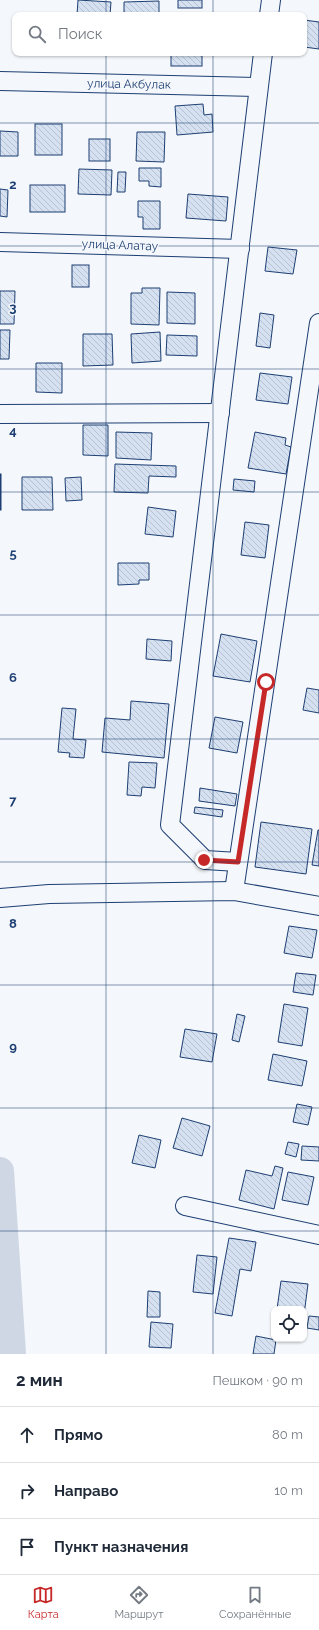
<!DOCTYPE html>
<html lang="ru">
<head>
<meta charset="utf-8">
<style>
	body { margin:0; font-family:Raleway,sans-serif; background:#f6f6f7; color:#1f2937 }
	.controls { position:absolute; right:12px; bottom:12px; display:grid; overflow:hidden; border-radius:8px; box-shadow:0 1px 3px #0004 }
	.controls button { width:36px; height:36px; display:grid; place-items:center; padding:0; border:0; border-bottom:1px solid #e0e1e3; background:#fff; color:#1f2937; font:20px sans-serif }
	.stop { position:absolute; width:12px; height:12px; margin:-9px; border:3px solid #c62828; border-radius:50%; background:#fff }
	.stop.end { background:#c62828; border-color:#fff; box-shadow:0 1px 4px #0008 }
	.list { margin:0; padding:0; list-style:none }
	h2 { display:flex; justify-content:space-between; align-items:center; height:52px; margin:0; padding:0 16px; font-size:17px }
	h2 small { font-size:13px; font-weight:400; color:#747a83 }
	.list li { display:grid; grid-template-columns:26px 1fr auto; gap:12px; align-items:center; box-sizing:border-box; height:56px; padding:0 16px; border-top:1px solid #e0e1e3 }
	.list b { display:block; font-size:15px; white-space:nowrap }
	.list em { font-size:13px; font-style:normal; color:#747a83 }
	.icon { flex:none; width:22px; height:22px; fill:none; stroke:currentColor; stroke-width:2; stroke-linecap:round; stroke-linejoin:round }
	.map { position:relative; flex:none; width:319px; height:1354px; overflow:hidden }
	.search { position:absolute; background:#fff; box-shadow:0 1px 3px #0004; left:12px; right:12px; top:12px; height:44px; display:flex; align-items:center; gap:10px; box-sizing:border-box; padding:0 14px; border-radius:8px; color:#747a83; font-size:15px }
	.sheet { height:220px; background:#fff }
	nav { display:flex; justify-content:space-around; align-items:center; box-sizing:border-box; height:56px; border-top:1px solid #e0e1e3; background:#fff; font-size:11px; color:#747a83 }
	nav a { display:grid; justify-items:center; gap:2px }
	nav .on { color:#c62828 }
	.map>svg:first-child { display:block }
</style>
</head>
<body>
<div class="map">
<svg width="319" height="1354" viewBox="0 0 319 1354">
	<defs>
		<pattern id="building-back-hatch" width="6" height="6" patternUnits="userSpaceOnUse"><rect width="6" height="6" fill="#d5e0f0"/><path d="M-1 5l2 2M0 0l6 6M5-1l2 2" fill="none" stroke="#b6c1d1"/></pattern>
	</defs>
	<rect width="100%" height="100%" fill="#f4f7fb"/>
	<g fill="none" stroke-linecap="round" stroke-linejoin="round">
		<path stroke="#cfd7e4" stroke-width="28" d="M0 1171 12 1354"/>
	</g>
	<g fill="url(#building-back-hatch)" stroke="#1d3f73">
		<path d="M78 0 111 2 110 15H77Z"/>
		<rect x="178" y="0" width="24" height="8"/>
		<path d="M159 1V15H124V2Z"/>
		<path d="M304 20 319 22V49L304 47Z"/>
		<rect x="171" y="53" width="31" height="13"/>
		<path d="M203 104 204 115 212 114 213 132 177 135 175 106Z"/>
		<rect x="35" y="124" width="27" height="31"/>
		<path d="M0 131 18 132V156H0Z"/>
		<path d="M137 132H165L164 162 136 161Z"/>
		<rect x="89" y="139" width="21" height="22"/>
		<path d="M139 168H161V187L149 186V181H139Z"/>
		<path d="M79 169 112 170 111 195 78 194Z"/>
		<path d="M118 172H126L125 192H117Z"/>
		<rect x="30" y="185" width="35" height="27"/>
		<path d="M0 189 8 190 7 217 0 216Z"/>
		<path d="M188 194 228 197 226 221 186 218Z"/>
		<path d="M138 201H160V229H143V217H138Z"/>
		<path d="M268 247 297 250 293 274 265 271Z"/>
		<rect x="72" y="265" width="17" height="22"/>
		<path d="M142 288H160L159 325 131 324V293H142Z"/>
		<path d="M0 291H15L14 324H0Z"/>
		<path d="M167 292 195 293V324L167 323Z"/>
		<path d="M260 313 274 315 270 348 256 346Z"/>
		<path d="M0 330H10L9 359H0Z"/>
		<path d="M160 332 161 361 132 363 131 334Z"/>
		<path d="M83 334H112L113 365 83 366Z"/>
		<path d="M167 335 197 336V356L166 355Z"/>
		<path d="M36 363H62V393L36 392Z"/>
		<path d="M260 373 292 377 288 404 256 400Z"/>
		<path d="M83 425H108V456L83 455Z"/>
		<path d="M116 432 152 433 151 460 116 458Z"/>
		<path d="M255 432 286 438 285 445 291 447 286 474 248 468Z"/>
		<path d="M115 464 176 466V477L149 476 148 493 114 492Z"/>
		<rect x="0" y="474" width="1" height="36"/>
		<path d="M22 477H52L53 510H22Z"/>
		<path d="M81 477 82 500 66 501 65 478Z"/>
		<path d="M234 479 255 481 254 492 233 490Z"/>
		<path d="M148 507 176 511 173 537 145 534Z"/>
		<path d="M245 522 269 525 265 558 241 555Z"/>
		<path d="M118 563H149V580H139V584L118 585Z"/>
		<path d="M221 634 257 641 250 682 213 676Z"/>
		<path d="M147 639 172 641 171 661 146 659Z"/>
		<path d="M307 688 319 690V713L303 710Z"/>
		<path d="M131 701 169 704 164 758 102 752 105 718 130 720Z"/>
		<path d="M62 708 76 709 73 739 86 740 84 758 69 757 70 753 58 752Z"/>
		<path d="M215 717 243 722 237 753 209 748Z"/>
		<path d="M129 762 157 763 155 788 142 787 141 796 127 795Z"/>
		<path d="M200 788 237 794 235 806 199 801Z"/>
		<path d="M195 807 223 810 222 817 194 813Z"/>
		<path d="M261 822 312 829 306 874 255 867Z"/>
		<path d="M318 830H319V866L312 865Z"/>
		<path d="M289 926 317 930 312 958 284 953Z"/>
		<path d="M296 973 316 975 313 995 293 992Z"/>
		<path d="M284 1004 308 1008 302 1046 278 1042Z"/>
		<path d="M237 1014 245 1016 239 1042 232 1040Z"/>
		<path d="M185 1029 217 1034 212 1062 180 1057Z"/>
		<path d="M273 1054 307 1061 302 1086 268 1080Z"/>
		<path d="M297 1104 312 1107 308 1125 293 1122Z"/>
		<path d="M182 1118 210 1126 202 1156 173 1148Z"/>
		<path d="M139 1135 161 1140 155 1168 132 1163Z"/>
		<path d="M288 1142 299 1144 296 1157 285 1154Z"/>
		<path d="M302 1146 319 1147V1161L301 1160Z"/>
		<path d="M275 1166 283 1168 274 1209 239 1200 246 1170 272 1176Z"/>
		<path d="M288 1172 314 1177 308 1205 282 1200Z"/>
		<path d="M229 1238 256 1242 251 1271 240 1269 232 1316 215 1313Z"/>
		<path d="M197 1255 217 1257 213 1294 193 1292Z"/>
		<path d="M281 1281 308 1284 304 1315V1309H277Z"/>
		<path d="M148 1291 160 1292V1317H147Z"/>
		<path d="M309 1316 319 1317V1330L307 1328Z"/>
		<path d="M151 1322 173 1324 171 1348 149 1347Z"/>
		<path d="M256 1336 276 1340 274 1354H253Z"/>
	</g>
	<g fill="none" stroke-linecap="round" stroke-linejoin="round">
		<g stroke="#1d3f73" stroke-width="20">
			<g id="minor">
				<path d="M269 15 271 0"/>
				<path d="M0 81 258 87"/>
				<path d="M0 242 240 249"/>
				<path d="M0 414 220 413"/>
				<path d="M238 862 205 860 170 825 263 53"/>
				<path d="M234 891 319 323"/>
				<path d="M0 898 49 894 234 891 319 906"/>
				<path d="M185 1206 319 1235"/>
			</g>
		</g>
		<use href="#minor" stroke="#f4f7fb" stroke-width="18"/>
	</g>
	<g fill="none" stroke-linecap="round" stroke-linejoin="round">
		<path stroke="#c62828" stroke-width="5" d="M204 860 238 862 266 682"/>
	</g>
	<path fill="none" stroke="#1d3f73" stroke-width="1" stroke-opacity="0.55" d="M106 0V15M213 0V15M106 53V1354M213 53V1354M0 123H319M0 246H319M0 369H319M0 492H319M0 615H319M0 739H319M0 862H319M0 985H319M0 1108H319M0 1231H319"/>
	<g text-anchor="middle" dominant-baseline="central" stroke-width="3" stroke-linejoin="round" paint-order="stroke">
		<g font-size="12" fill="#1d3f73" stroke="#f4f7fb">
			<text transform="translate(129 84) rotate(1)">улица Акбулак</text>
			<text transform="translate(120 245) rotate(2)">улица Алатау</text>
		</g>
	</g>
	<g font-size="13" text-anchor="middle" font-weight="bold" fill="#1d3f73" stroke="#f4f7fb" stroke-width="3" stroke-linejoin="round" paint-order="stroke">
		<text x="13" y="189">2</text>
		<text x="13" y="312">3</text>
		<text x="13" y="435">4</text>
		<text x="13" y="558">5</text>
		<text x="13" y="682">6</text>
		<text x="13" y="805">7</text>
		<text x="13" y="928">8</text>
		<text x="13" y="1051">9</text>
	</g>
</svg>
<div class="controls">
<button><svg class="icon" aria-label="locate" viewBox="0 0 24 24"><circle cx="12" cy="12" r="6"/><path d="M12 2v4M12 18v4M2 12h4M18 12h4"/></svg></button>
</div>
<div class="stop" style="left:266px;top:682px"></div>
<div class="stop end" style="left:204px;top:860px"></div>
<div class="search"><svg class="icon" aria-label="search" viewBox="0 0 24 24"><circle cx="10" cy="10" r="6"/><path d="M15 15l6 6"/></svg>Поиск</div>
</div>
<section class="sheet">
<h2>2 мин<small>Пешком · 90 m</small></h2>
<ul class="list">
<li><svg class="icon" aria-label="ahead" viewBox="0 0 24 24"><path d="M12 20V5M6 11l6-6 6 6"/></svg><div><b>Прямо</b></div><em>80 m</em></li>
<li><svg class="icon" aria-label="right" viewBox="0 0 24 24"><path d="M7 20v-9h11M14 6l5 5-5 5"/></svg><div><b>Направо</b></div><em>10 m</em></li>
<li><svg class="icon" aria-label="arrive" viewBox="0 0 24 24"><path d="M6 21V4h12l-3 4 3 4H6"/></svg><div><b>Пункт назначения</b></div></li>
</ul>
</section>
<nav>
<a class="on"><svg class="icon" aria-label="map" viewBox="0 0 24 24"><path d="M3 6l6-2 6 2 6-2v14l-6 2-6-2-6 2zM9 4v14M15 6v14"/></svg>Карта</a>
<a><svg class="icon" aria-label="directions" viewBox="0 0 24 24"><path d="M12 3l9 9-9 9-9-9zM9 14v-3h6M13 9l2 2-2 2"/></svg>Маршрут</a>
<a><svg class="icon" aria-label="saved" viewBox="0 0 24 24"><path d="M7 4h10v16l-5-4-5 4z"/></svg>Сохранённые</a>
</nav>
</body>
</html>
